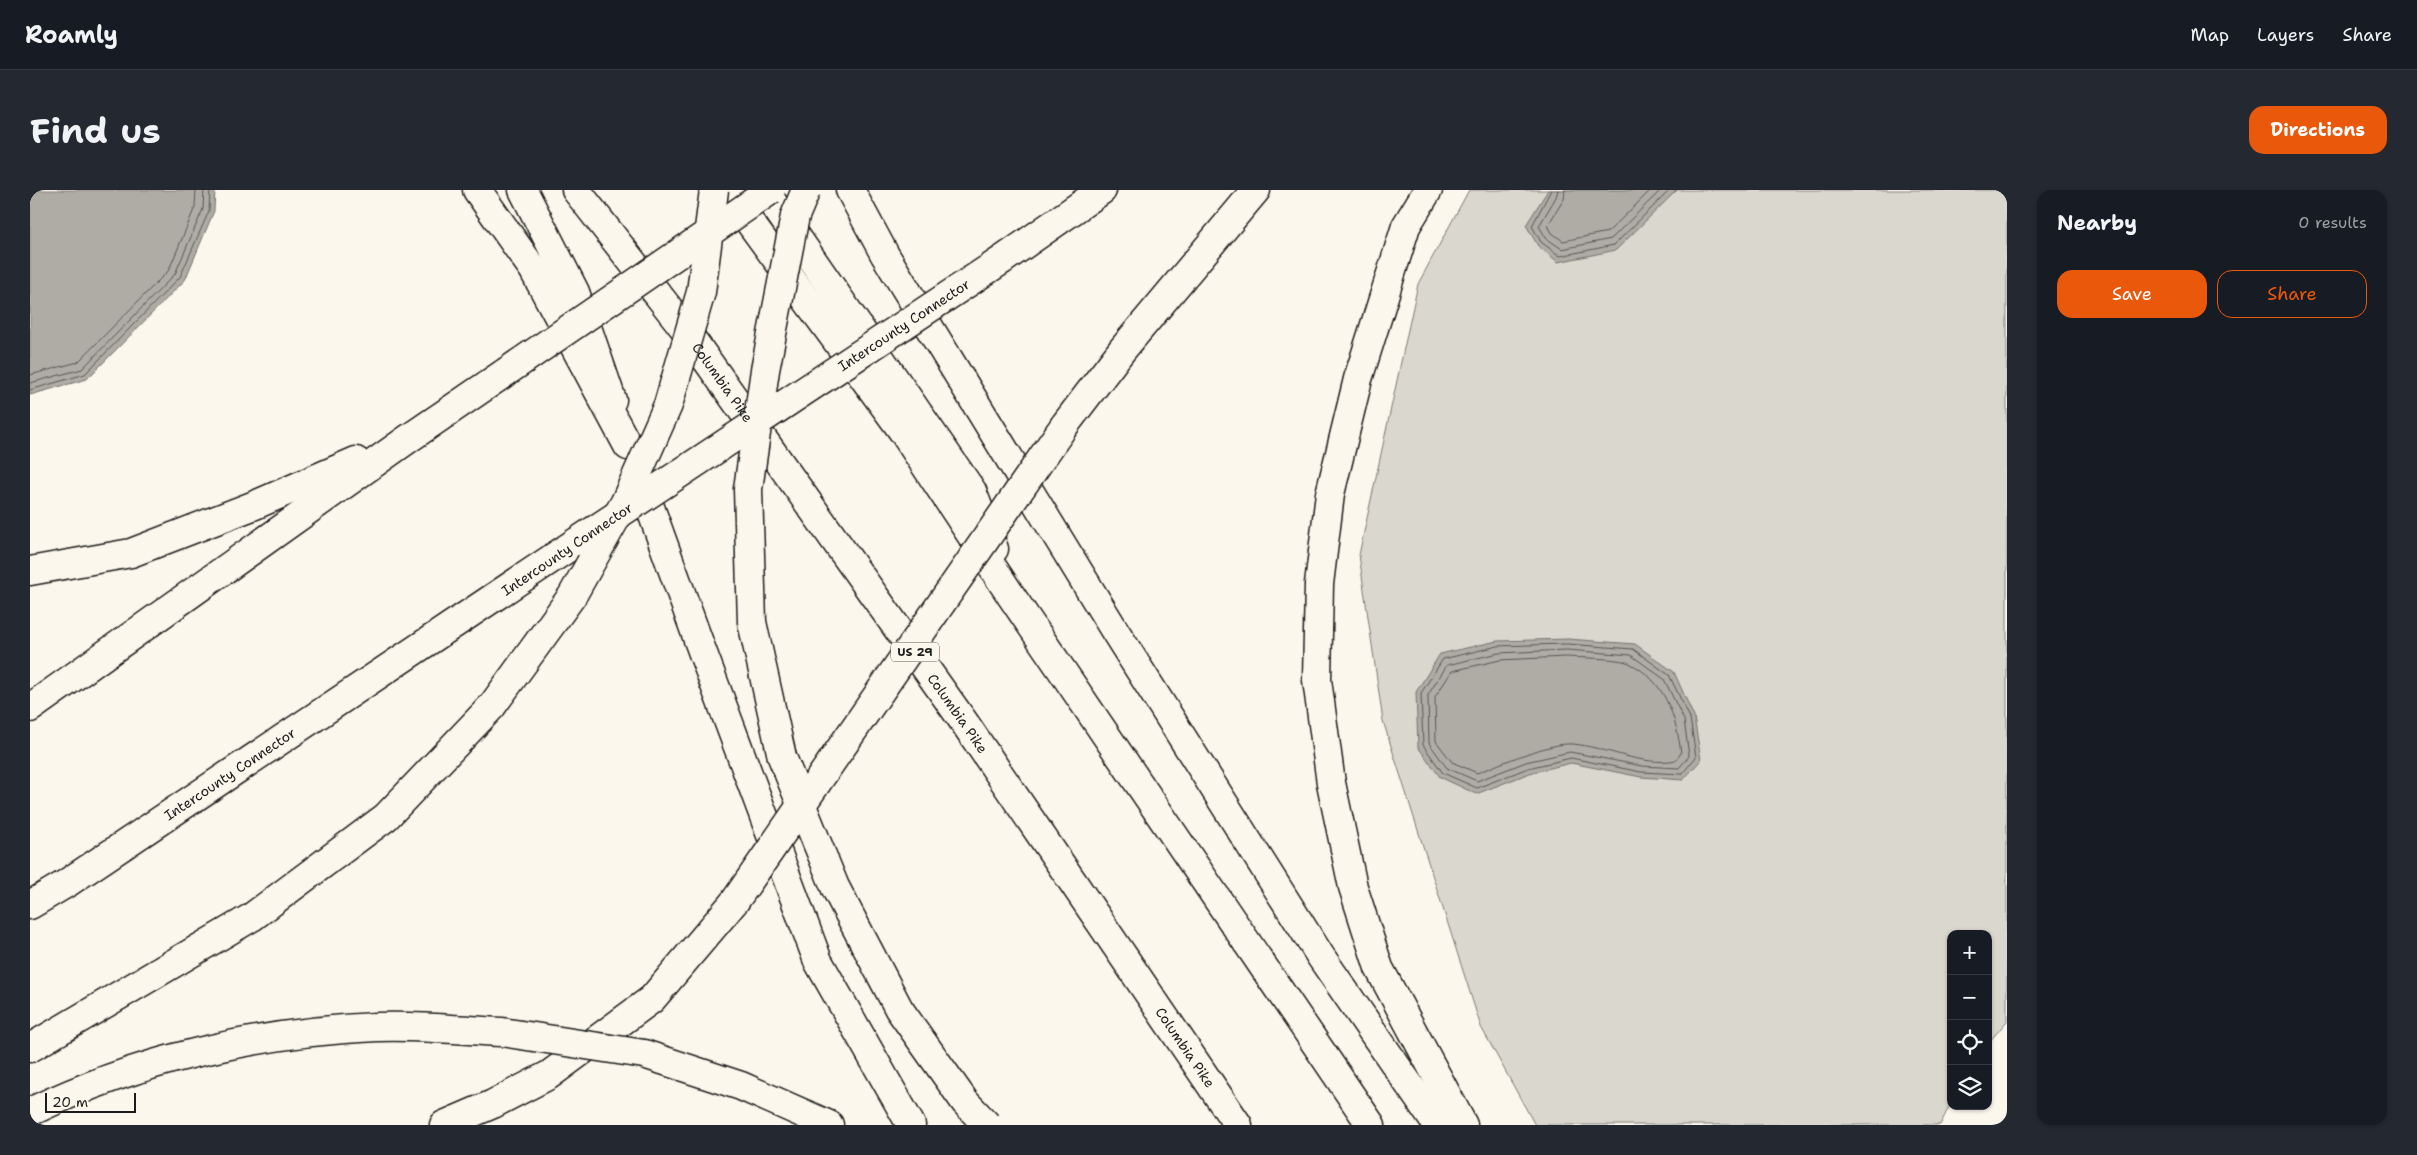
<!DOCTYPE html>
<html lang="en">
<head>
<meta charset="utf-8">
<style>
	body { margin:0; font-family:"Shantell Sans",sans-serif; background:#242831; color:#f1f3f6 }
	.controls { position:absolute; right:15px; bottom:15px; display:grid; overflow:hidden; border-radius:10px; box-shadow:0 1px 4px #0004 }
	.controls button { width:45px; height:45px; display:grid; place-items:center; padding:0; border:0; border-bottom:1px solid #363941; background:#171b24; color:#f1f3f6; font:25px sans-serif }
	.scale { position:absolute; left:15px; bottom:12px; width:91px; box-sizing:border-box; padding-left:5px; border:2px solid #1c1c1c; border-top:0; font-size:14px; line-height:18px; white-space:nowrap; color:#1c1c1c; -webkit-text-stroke:4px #fbf7ec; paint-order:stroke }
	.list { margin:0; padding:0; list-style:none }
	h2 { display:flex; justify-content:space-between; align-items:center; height:65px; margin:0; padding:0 20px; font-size:21px }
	h2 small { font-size:16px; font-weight:400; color:#9ea1a6 }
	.actions { display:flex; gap:10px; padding:15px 20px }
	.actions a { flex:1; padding:11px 0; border:1px solid #ea580c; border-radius:15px; text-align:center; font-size:18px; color:#ea580c }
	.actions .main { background:#ea580c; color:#fff }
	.icon { flex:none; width:28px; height:28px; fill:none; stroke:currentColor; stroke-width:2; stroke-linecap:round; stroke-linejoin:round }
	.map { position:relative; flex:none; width:1977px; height:935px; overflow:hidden; border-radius:15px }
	header { display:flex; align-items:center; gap:30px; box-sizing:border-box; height:70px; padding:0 25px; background:#171b24; border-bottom:1px solid #363941 }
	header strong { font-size:24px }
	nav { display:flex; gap:28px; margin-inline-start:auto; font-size:18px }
	.intro { display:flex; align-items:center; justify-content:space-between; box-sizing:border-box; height:120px; padding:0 30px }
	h1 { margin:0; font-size:35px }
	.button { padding:12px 22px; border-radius:15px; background:#ea580c; color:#fff; font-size:18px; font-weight:700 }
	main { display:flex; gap:30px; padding:0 30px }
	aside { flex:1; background:#171b24; border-radius:15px; box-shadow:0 1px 4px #0004 }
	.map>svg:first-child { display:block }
</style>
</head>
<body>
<header>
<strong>Roamly</strong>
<nav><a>Map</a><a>Layers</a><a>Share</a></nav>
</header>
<div class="intro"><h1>Find us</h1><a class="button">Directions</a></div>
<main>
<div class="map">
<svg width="1977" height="935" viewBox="0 0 1977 935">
	<rect width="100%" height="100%" fill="#fbf7ec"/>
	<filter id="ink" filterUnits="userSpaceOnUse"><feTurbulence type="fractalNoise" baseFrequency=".02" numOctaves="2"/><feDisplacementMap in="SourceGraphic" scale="10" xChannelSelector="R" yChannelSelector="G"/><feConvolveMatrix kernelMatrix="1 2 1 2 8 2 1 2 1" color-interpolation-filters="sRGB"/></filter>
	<g filter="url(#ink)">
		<path fill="#dad7ce" stroke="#7b7a75" d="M1439 0H1977V831L1958 853V744H1921V913L1910 935H1505L1451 837 1353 531 1329 365 1388 94Z"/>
		<g fill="#afaca5" stroke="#74726e">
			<path d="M0 0H185L184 21 155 90 57 189 0 205Z"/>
			<path d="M1518 0H1647L1586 60 1528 72 1508 56 1496 35Z"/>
			<path d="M1538 449 1605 454 1644 482 1664 527 1671 570 1653 590 1611 587 1541 573 1500 583 1446 604 1410 587 1388 557 1386 502 1410 464 1467 451Z"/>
		</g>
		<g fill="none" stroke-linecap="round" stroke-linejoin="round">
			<g stroke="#575653" stroke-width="1">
				<path d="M1521 0 1502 36 1511 52 1530 66 1584 55 1640 0"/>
				<path d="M1528 0 1526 7 1509 36 1516 48 1532 59 1581 49 1631 0"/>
				<path d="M1535 0 1534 9 1518 35 1522 43 1533 51 1578 42 1621 0"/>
				<path d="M0 185 48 172 139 80 165 17 166 0"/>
				<path d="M0 193 52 179 145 84 173 19 174 0"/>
				<path d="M0 200 55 184 150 87 179 21 180 0"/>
				<path d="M1537 454 1603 459 1639 485 1660 528 1666 567 1652 584 1611 582 1541 568 1498 578 1447 598 1413 583 1393 555 1391 503 1413 469 1468 456Z"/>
				<path d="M1537 460 1601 465 1634 489 1654 530 1659 566 1649 578 1612 576 1540 562 1496 572 1447 591 1417 578 1399 553 1398 505 1417 475 1469 463Z"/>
				<path d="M1537 467C1550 468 1589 468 1599 473 1635 490 1646 527 1651 563L1646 570C1612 577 1576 557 1543 554 1520 552 1470 574 1447 583L1422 572 1406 551 1405 507 1422 481 1470 470Z"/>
			</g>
			<g stroke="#1c1c1c" stroke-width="31">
				<g id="trunk">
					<path d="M493 0 545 102 582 210"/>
					<path id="s1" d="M546 0 654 138 934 532 1208 935"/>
					<path d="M696 0 872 240 982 407 1341 935"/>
					<path d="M734 0 942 301 964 359"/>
					<path d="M608 284 671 458 788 771 881 935"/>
				</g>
			</g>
			<g stroke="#1c1c1c" stroke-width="31">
				<g id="motorway">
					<path d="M447 0 503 79 598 256"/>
					<path d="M820 0 855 65 1085 441 1291 767 1407 935"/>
					<path d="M1398 0 1376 36 1328 189 1300 304 1289 394 1287 490 1301 593 1323 697 1349 778 1433 935"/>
					<path d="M972 70 1072 0"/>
					<path d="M1034 236 1092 160 1226 0"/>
					<path d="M0 381 101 363 225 315 326 271"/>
					<path d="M0 518 378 249 476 182"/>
					<path id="s2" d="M0 715 37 693 548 351"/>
					<path d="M0 858 222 727 356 627 462 516"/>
					<path d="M614 864 711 896 799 935"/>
					<path d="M0 922C107 870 228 842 347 837 388 835 431 840 472 842"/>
					<path d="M414 935 463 914 519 885 622 809 705 711"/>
				</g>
			</g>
			<use href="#trunk" stroke="#fbf7ec" stroke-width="28"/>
			<use href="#motorway" stroke="#fbf7ec" stroke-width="28"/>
			<g stroke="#1c1c1c" stroke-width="31" stroke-linecap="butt">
				<g id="motorway-bridge">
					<path d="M776 0 765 26 735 180 718 299 722 432 752 567 805 697 869 819 935 912 957 935"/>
					<path d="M476 182 741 0"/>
					<path id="s3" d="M548 351 972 70"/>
					<path d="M462 516 542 406 595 312 638 215 671 102 684 0"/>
					<path d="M705 711 1034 236"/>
					<path d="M472 842 614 864"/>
				</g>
			</g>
			<use href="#motorway-bridge" stroke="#fbf7ec" stroke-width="28"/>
		</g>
	</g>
	<g text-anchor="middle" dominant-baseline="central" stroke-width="4" stroke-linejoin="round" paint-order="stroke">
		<rect fill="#fbf7ec" stroke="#5f5e5a" stroke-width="1" x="861" y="452.5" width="48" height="19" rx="4"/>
		<g font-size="12" font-weight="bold" fill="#1c1c1c">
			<text x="885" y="462">US 29</text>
		</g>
		<g font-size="14" fill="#1c1c1c" stroke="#fbf7ec">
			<text stroke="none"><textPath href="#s3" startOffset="391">Intercounty Connector</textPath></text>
			<text stroke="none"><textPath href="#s1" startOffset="242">Columbia Pike</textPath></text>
			<text transform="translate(537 359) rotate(-34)">Intercounty Connector</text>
			<text stroke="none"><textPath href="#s1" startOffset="648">Columbia Pike</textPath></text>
			<text stroke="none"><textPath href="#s2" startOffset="239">Intercounty Connector</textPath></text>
			<text stroke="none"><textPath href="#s1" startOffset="1052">Columbia Pike</textPath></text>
		</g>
	</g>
</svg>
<div class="controls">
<button>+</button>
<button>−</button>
<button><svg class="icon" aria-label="locate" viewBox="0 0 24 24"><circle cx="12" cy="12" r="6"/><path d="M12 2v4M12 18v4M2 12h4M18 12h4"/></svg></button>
<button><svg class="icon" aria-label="layers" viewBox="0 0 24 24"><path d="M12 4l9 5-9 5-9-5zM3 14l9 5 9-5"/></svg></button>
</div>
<div class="scale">20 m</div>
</div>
<aside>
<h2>Nearby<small>0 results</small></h2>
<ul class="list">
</ul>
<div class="actions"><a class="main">Save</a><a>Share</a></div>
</aside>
</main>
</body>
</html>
